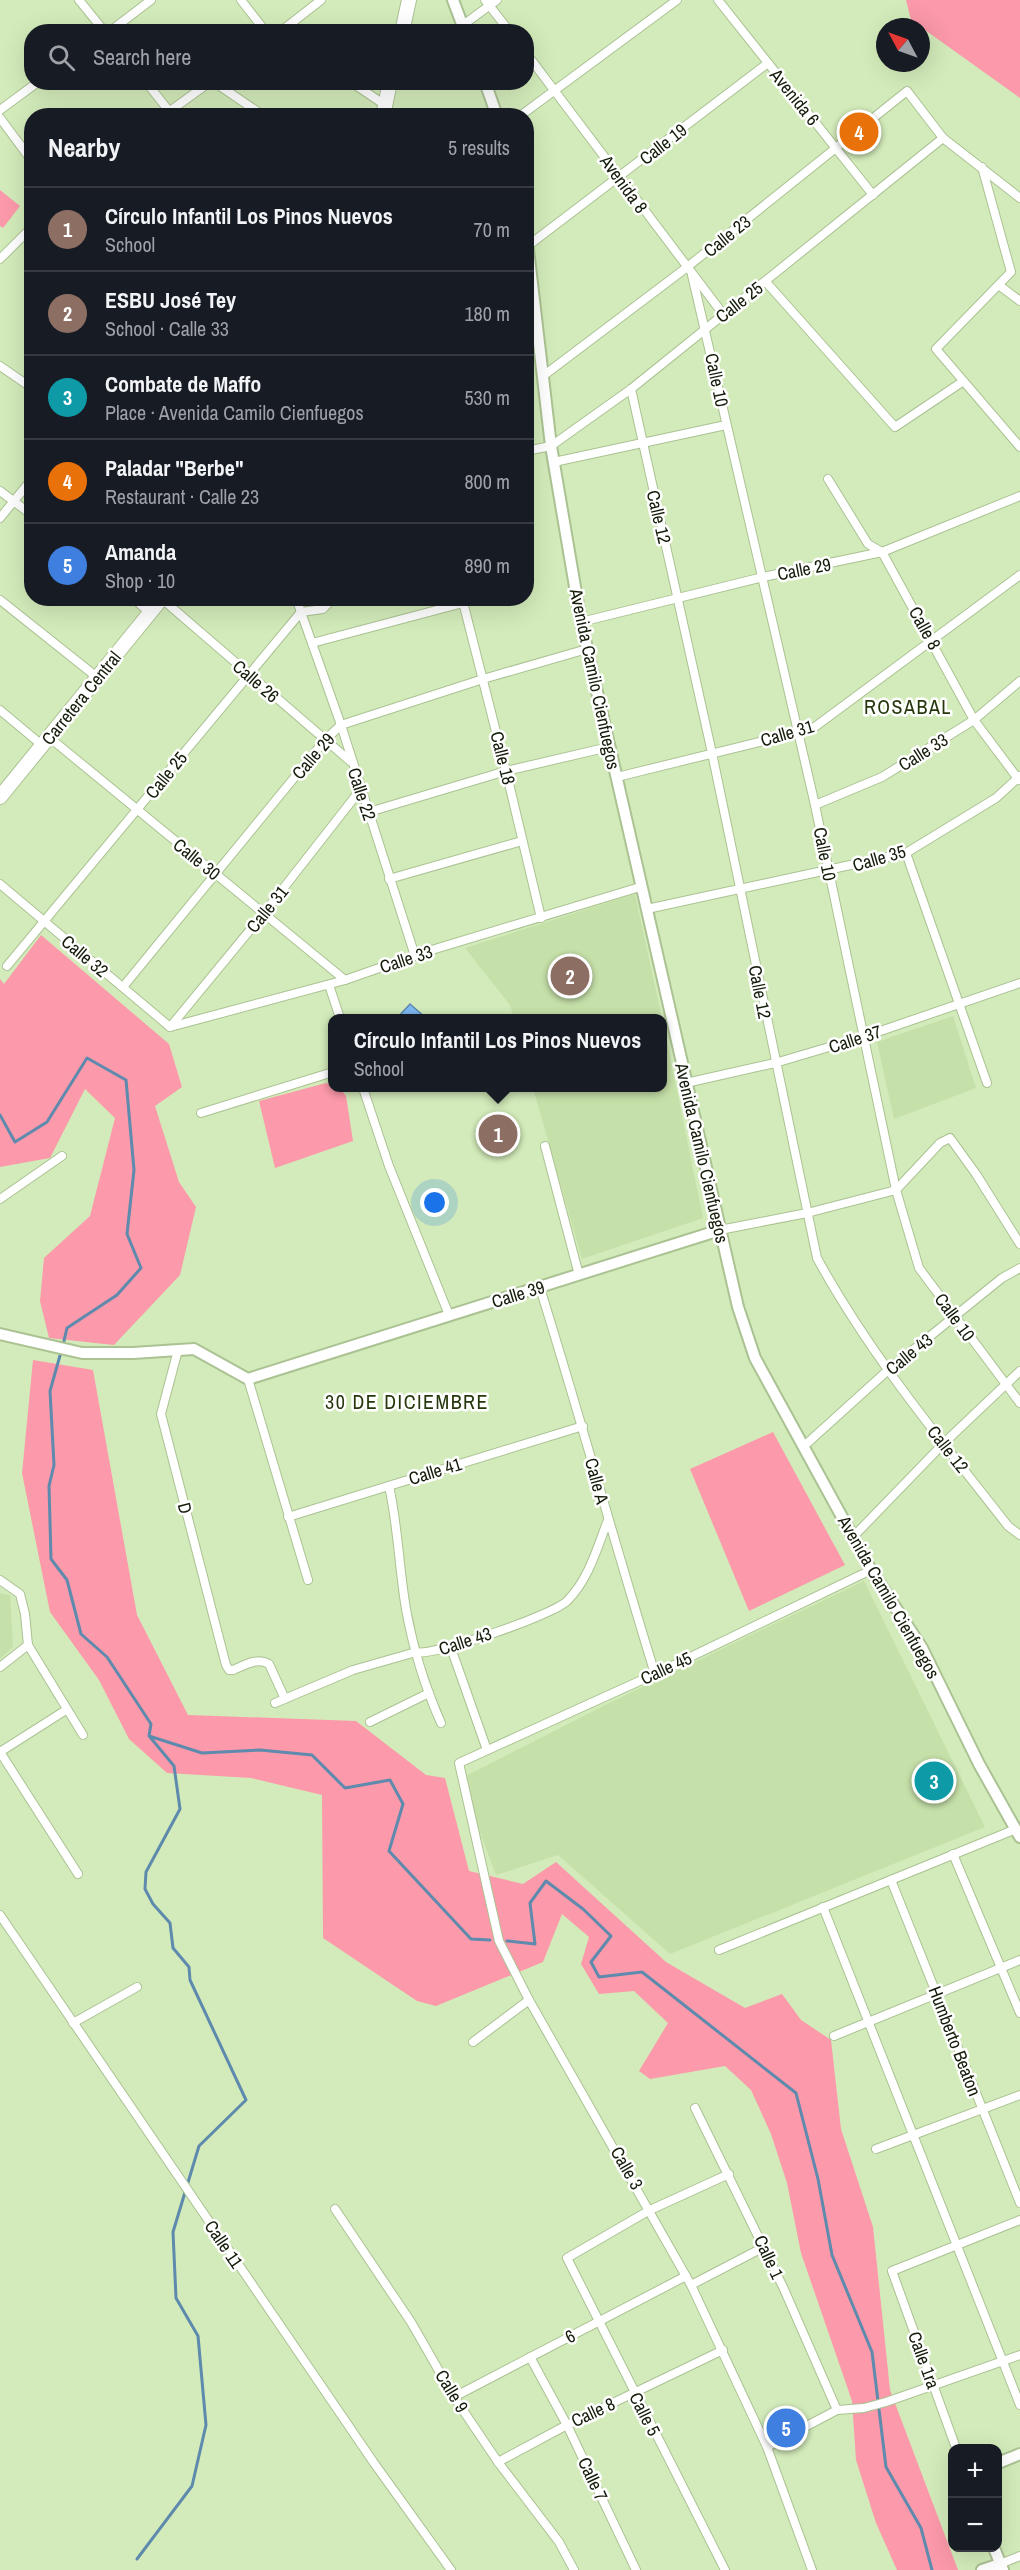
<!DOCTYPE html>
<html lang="en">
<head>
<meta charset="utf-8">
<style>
	body { margin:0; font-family:"Archivo Narrow",sans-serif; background:#242831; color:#f1f3f6 }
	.controls { position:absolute; right:18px; bottom:18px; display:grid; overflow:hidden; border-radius:12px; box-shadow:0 6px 24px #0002 }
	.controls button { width:54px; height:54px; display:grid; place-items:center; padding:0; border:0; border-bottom:2px solid #363941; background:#171b24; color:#f1f3f6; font:30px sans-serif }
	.compass { position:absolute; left:876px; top:18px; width:54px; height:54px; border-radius:50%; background:#171b24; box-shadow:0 6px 24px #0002; rotate:311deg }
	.you { position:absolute; left:435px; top:1203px; width:21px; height:21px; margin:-15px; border:4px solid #fff; border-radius:50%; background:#1a73e8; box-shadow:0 0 0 9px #1a73e833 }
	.badge { display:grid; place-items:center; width:39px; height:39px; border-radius:50%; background:#924dc1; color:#fff; font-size:20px; font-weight:700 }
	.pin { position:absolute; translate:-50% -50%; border:3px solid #fff; box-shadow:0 2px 6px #0006 }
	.popup { position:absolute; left:328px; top:1014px; width:339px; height:78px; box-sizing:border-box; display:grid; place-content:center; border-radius:12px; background:#171b24; filter:drop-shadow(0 2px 4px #0005); font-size:20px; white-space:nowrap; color:#9ea1a6 }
	.popup b { font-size:22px; color:#f1f3f6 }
	.popup::after { content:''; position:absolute; left:50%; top:100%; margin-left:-12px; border:12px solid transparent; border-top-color:#171b24 }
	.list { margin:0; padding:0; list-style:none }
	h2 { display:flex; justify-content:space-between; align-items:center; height:78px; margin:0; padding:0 24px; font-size:26px }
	h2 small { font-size:20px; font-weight:400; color:#9ea1a6 }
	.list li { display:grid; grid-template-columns:39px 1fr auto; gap:18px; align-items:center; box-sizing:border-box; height:84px; padding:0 24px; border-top:2px solid #363941 }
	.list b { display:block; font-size:22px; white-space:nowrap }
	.list p { margin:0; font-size:20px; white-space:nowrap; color:#9ea1a6 }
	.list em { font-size:20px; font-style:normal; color:#9ea1a6 }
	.icon { flex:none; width:33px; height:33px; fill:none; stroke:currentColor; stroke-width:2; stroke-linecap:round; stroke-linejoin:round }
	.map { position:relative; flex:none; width:1020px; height:2570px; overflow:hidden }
	.search { position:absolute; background:#171b24; box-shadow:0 6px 24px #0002; left:24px; top:24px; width:510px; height:66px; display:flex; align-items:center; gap:15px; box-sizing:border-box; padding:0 21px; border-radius:24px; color:#9ea1a6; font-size:22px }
	.panel { position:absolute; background:#171b24; box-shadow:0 6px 24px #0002; left:24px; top:108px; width:510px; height:498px; border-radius:24px }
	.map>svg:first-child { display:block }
</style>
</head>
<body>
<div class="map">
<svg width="1020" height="2570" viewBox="0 0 1020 2570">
	<rect width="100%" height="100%" fill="#d3ebba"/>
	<g fill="#c6e0a9">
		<path d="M635 894 662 1018H514L510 1005 465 948Z"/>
		<path d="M953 1016 976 1088 894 1119 877 1042Z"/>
		<path d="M663 1022 703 1218 582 1259 533 1088H663Z"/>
		<path d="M864 1581 985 1827 670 1954 558 1855 496 1875 460 1779 607 1704Z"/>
		<path d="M0 1593 10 1595 13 1647 0 1659Z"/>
	</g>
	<g fill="#fc99aa">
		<path d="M906 0H1020V98L911 20Z"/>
		<path d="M0 190 20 206 3 228 0 226Z"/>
		<path d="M41 935 169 1044 182 1087 155 1106 179 1182 196 1207 180 1275 114 1345 49 1338 40 1301 44 1258 90 1216 115 1118 85 1089 50 1158 0 1167V979L4 984Z"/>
		<path d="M326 1083 333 1085V1088H340L346 1096 353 1141 275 1168 259 1101Z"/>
		<path d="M33 1360 93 1370 137 1615 188 1715 356 1721 426 1775 445 1778 469 1871 523 1884 556 1862 666 1962 745 2008 782 1994 801 2020 831 2040 841 2129 873 2227 890 2390 958 2570H897L876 2523 856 2460 852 2401 801 2253 787 2183 771 2134 751 2090 725 2066 650 2079 639 2071 668 2023 634 1991 599 1994 581 1964 589 1937 562 1914 543 1962 436 2006 417 2001 323 1938 322 1795 251 1778 167 1773 129 1739 99 1680 50 1612 22 1473Z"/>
		<path d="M773 1432 845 1565 749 1611 690 1469Z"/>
	</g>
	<path fill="#7eb9f3" stroke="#5e8aad" stroke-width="1.5" d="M410 1004 426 1018H397Z"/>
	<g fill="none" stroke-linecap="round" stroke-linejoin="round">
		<g stroke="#5e8aad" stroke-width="3">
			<path d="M0 1115 15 1142 47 1122 87 1058 126 1080 134 1170 127 1234 141 1268 117 1295 67 1328 63 1345"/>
			<path d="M61 1352 50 1391 54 1465 49 1486 51 1559 67 1580 81 1634 107 1657 151 1724 149 1736 202 1753 260 1750 312 1755 345 1788 390 1780 403 1804 389 1851 471 1939 490 1940"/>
			<path d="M507 1941 535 1944 530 1903 546 1881 583 1909 611 1936 591 1962 599 1977 642 1972 796 2093 818 2179 832 2255 872 2352 886 2467 921 2528 932 2570"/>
			<path d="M137 2559 192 2486 206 2425 198 2336 176 2298 173 2232 199 2146 246 2100 190 1980 189 1967 173 1948 170 1923 153 1904 145 1889 146 1872 180 1809 174 1766 150 1737"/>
		</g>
		<g stroke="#abc293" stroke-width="10">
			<g id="street">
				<path d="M79 0 105 32"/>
				<path d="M241 0 266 32"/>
				<path d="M485 0 510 32"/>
				<path d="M718 0 873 195"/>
				<path d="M463 25 497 0"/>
				<path d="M109 32 151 0"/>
				<path d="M280 32 321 0"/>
				<path d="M526 53 723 314"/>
				<path d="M146 82 173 116"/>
				<path d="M214 82 264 116"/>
				<path d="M351 82 385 105"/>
				<path d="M0 110 38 82"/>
				<path d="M163 116 210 82"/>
				<path d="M520 116 677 0"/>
				<path d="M0 118 32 161"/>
				<path d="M982 167 1011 272 936 349 1020 447"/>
				<path d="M529 245 768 63"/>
				<path d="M0 259 32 227"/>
				<path d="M692 275 815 805 896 1190 919 1268 1020 1403"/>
				<path d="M766 282 895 427 962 382"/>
				<path d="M1000 286 1020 301"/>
				<path d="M0 366 32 388"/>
				<path d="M543 376 686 268 907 91 943 138 1020 198"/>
				<path d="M631 389 712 753 817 1258C870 1355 940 1439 1008 1526L1020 1535"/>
				<path d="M526 451 551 446 631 389 943 138"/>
				<path d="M554 462 726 425"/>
				<path d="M828 479 868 544 882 552 974 720 1019 780"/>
				<path d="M0 491 32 515"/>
				<path d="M0 518 32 479"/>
				<path d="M133 598 150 613"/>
				<path d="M296 598 341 725 415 956"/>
				<path d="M462 598 506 771 541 918"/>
				<path d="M162 599 350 761"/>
				<path d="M0 600 98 678"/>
				<path d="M581 622 763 577 882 552 1020 496"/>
				<path d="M312 643 463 603"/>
				<path d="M0 710 43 746"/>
				<path d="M50 738 345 980"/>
				<path d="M617 777 812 729 1020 575"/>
				<path d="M815 805 882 777 974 720 1020 681"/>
				<path d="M369 812 506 771 609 747"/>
				<path d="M906 853 987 1083"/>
				<path d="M389 879 522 841"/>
				<path d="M0 884 170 1027"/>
				<path d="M647 909 906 853 996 798 1020 776"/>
				<path d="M7 966 301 612 323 609 333 598"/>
				<path d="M329 985 340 1018"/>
				<path d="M123 987 325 740 341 725 483 679 587 649"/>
				<path d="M171 1026 264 913 361 789"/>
				<path d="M170 1027 345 980 425 952 640 887"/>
				<path d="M686 1083 775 1063 863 1037 1020 983"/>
				<path d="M363 1088 389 1166 449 1315"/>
				<path d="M201 1113 333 1072"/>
				<path d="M545 1146 579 1275"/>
				<path d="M0 1199 62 1156"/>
				<path d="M720 1230 807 1213 896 1190 940 1143 950 1138 976 1174 1020 1244"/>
				<path d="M540 1288C580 1416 615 1545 655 1674"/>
				<path d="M178 1350 161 1414 226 1665 229 1670H233C245 1665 257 1657 269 1664L285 1699"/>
				<path d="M248 1379 308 1580"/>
				<path d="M803 1447 887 1371 1002 1278 1020 1268"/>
				<path d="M389 1486C398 1526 399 1568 406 1609 413 1648 425 1687 441 1723"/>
				<path d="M288 1517 583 1426"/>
				<path d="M853 1537 944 1443 1020 1371"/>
				<path d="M0 1580 20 1594 25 1614 28 1645 83 1735"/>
				<path d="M451 1648 487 1750"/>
				<path d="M0 1667 28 1645"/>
				<path d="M275 1703 353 1670 416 1652C432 1657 553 1615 567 1601 589 1579 597 1548 608 1520"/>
				<path d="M370 1722 429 1693"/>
				<path d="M0 1752 78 1874"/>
				<path d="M0 1752 66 1710"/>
				<path d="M953 1854 1020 2013"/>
				<path d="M891 1880 1020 2203"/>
				<path d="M823 1907 1020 2405"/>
				<path d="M0 1915 374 2463 451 2570"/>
				<path d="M719 1950 1016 1829"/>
				<path d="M73 2023 137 1987"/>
				<path d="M834 2036 1020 1960"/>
				<path d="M473 2042 529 2000"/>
				<path d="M695 2108 783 2287 837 2410"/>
				<path d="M876 2149 1020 2095"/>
				<path d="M335 2209 411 2322 454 2397 498 2462 559 2542 574 2570"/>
				<path d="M691 2285 764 2247"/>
				<path d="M530 2357 567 2425 636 2570"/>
				<path d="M454 2397 686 2276"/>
				<path d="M767 2447 837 2410 864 2408 886 2402 1020 2355"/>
				<path d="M956 2448 892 2271 1020 2220"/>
				<path d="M498 2462 567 2425 723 2350"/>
				<path d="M1000 2564 1020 2556"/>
				<path d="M725 2570 567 2258 650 2210 729 2174"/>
				<path d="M812 2570 767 2447 691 2285 529 2000 499 1941 459 1763 655 1674 871 1570"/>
			</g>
		</g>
		<g stroke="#abc293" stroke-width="14">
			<g id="secondary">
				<path d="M453 0 465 32"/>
				<path d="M485 82 497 116"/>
				<path d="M526 232 551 446 581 622 738 1307 755 1358 871 1570 922 1648 979 1764 1020 1837"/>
				<path d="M0 1334 82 1353H133L194 1349 248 1379 720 1230"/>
				<path d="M998 2463 1020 2454"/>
				<path d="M994 2548 1003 2570"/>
				<path d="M982 2570 1000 2564"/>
			</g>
		</g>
		<g stroke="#abc293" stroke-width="16">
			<g id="highway">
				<path d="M402 32 409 0"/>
				<path d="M383 116 390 82"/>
				<path d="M0 797 162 598"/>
			</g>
		</g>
		<use href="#street" stroke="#fff" stroke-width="8"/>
		<use href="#secondary" stroke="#fff" stroke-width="10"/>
		<use href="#highway" stroke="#fff" stroke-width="14"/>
	</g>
	<g text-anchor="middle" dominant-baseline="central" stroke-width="5" stroke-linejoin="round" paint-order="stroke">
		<g font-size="18" fill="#141c0a" stroke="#fff">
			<text transform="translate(795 97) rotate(51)">Avenida 6</text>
			<text transform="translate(663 144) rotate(-38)">Calle 19</text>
			<text transform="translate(624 184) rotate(54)">Avenida 8</text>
			<text transform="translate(727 236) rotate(-39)">Calle 23</text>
			<text transform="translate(739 302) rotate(-38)">Calle 25</text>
			<text transform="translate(717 380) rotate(78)">Calle 10</text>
			<text transform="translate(659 517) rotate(77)">Calle 12</text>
			<text transform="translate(804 569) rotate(-11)">Calle 29</text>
			<text transform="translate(925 628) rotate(61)">Calle 8</text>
			<text transform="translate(595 679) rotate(78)">Avenida Camilo Cienfuegos</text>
			<text transform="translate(256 681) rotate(41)">Calle 26</text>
			<text transform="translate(81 698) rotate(-51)">Carretera Central</text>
			<text transform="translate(787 733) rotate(-16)">Calle 31</text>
			<text transform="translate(923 752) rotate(-32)">Calle 33</text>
			<text transform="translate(313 756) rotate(-49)">Calle 29</text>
			<text transform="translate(503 758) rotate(76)">Calle 18</text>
			<text transform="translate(166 775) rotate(-51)">Calle 25</text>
			<text transform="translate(362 794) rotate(72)">Calle 22</text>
			<text transform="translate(825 854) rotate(79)">Calle 10</text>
			<text transform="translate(879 858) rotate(-16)">Calle 35</text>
			<text transform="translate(197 859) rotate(39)">Calle 30</text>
			<text transform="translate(267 909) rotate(-51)">Calle 31</text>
			<text transform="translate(85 956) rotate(40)">Calle 32</text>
			<text transform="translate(406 959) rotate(-18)">Calle 33</text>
			<text transform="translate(760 992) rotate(79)">Calle 12</text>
			<text transform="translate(855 1039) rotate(-18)">Calle 37</text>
			<text transform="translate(702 1153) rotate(77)">Avenida Camilo Cienfuegos</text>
			<text transform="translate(518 1294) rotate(-17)">Calle 39</text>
			<text transform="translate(955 1317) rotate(54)">Calle 10</text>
			<text transform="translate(909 1354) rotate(-39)">Calle 43</text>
			<text transform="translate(948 1449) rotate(52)">Calle 12</text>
			<text transform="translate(435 1471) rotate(-17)">Calle 41</text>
			<text transform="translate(597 1481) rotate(75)">Calle A</text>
			<text transform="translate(185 1508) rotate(76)">D</text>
			<text transform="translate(889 1597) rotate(60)">Avenida Camilo Cienfuegos</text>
			<text transform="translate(465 1641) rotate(-18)">Calle 43</text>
			<text transform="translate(666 1668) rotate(-25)">Calle 45</text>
			<text transform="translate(955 2041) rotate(69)">Humberto Beaton</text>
			<text transform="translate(627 2168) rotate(60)">Calle 3</text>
			<text transform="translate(224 2244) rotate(56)">Calle 11</text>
			<text transform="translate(769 2257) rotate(65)">Calle 1</text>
			<text transform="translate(570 2336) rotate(-28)">6</text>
			<text transform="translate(924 2360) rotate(70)">Calle 1ra</text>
			<text transform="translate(452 2391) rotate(59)">Calle 9</text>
			<text transform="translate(593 2412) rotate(-25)">Calle 8</text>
			<text transform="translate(645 2414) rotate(63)">Calle 5</text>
			<text transform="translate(593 2479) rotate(65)">Calle 7</text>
		</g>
		<g font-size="20" letter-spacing="1.5" fill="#26370c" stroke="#fff">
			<text x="908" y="706">ROSABAL</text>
			<text x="407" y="1401">30 DE DICIEMBRE</text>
		</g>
	</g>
</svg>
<div class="controls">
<button>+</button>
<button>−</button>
</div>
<svg class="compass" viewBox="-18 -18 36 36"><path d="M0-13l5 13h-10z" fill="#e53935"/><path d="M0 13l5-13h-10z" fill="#9ea1a6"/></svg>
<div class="you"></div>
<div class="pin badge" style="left:498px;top:1134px;background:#8d6e63">1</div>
<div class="popup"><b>Círculo Infantil Los Pinos Nuevos</b>School</div>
<div class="pin badge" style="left:570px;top:976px;background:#8d6e63">2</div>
<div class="pin badge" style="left:934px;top:1781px;background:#0f9aa8">3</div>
<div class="pin badge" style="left:859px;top:132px;background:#e8710a">4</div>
<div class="pin badge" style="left:786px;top:2428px;background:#3f7fe0">5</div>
<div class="search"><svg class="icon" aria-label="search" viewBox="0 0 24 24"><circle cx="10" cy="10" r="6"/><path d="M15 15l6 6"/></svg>Search here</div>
<section class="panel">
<h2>Nearby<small>5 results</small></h2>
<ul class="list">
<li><span class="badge" style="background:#8d6e63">1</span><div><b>Círculo Infantil Los Pinos Nuevos</b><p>School</p></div><em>70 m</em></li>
<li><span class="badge" style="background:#8d6e63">2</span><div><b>ESBU José Tey</b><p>School · Calle 33</p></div><em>180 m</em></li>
<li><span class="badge" style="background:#0f9aa8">3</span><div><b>Combate de Maffo</b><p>Place · Avenida Camilo Cienfuegos</p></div><em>530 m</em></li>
<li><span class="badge" style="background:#e8710a">4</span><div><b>Paladar &quot;Berbe&quot;</b><p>Restaurant · Calle 23</p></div><em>800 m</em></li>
<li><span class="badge" style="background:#3f7fe0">5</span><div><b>Amanda</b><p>Shop · 10</p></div><em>890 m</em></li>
</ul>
</section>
</div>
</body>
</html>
